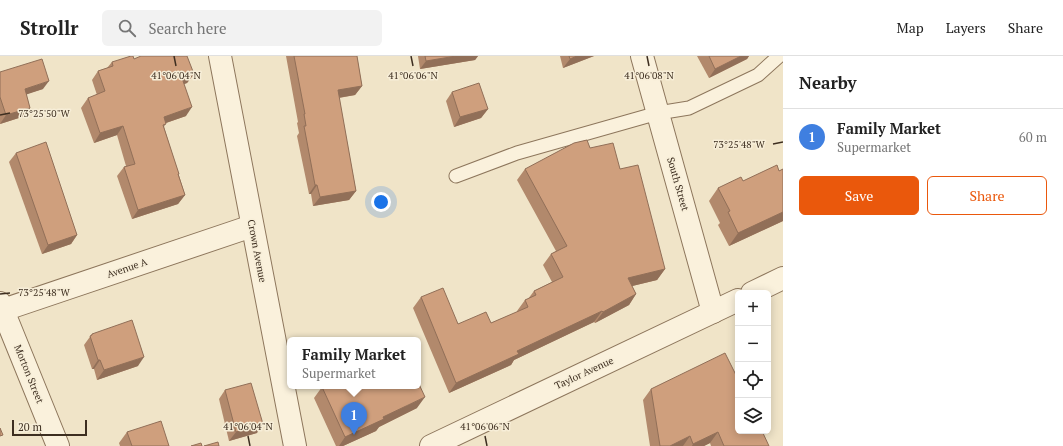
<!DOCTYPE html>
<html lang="en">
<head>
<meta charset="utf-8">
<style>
	body { margin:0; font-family:"PT Serif",serif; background:#f2f2f2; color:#222 }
	.controls { position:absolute; right:12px; bottom:12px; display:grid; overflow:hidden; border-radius:6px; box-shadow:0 2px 10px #0003 }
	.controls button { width:36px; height:36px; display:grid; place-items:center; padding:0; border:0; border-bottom:1px solid #e0e0e0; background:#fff; color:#222; font:20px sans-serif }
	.scale { position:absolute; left:12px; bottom:10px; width:75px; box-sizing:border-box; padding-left:4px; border:2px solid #3d2e20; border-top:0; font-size:11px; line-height:14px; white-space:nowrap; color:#3d2e20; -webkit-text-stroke:3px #f7eed8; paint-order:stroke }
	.you { position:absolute; left:381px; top:146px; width:14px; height:14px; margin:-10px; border:3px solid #fff; border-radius:50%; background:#1a73e8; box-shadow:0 0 0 6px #1a73e833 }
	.badge { display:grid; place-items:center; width:26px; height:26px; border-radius:50%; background:#ea580c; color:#fff; font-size:13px; font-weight:700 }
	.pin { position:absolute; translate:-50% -33px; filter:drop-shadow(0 1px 2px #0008) }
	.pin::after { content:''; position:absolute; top:21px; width:14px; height:12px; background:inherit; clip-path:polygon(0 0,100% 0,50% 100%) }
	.popup { position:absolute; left:287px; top:281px; width:134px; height:52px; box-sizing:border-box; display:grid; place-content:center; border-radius:6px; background:#fff; filter:drop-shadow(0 1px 3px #0005); font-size:13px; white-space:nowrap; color:#767676 }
	.popup b { font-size:15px; color:#222 }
	.popup::after { content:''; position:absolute; left:50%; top:100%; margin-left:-8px; border:8px solid transparent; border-top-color:#fff }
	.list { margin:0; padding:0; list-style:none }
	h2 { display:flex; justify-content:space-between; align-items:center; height:52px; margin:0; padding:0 16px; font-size:17px }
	h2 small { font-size:13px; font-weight:400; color:#767676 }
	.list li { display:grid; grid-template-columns:26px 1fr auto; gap:12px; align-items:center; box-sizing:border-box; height:56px; padding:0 16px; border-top:1px solid #e0e0e0 }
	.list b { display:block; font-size:15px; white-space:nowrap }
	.list p { margin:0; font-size:13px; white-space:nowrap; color:#767676 }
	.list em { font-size:13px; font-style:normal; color:#767676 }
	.actions { display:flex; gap:8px; padding:12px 16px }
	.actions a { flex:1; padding:9px 0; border:1px solid #ea580c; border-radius:6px; text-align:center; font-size:14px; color:#ea580c }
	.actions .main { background:#ea580c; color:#fff }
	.icon { flex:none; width:22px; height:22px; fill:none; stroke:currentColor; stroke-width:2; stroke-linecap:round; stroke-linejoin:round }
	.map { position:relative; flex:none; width:783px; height:390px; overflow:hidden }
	header { display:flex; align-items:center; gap:24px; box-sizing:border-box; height:56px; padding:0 20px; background:#fff; border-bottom:1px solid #e0e0e0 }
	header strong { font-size:19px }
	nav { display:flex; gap:22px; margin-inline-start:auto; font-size:14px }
	.search { width:280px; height:36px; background:#f2f2f2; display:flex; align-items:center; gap:10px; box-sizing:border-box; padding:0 14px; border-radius:6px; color:#767676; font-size:15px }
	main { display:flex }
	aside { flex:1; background:#fff }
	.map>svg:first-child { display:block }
</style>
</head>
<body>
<header>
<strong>Strollr</strong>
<div class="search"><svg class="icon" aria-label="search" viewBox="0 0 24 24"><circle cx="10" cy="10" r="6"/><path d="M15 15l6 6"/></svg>Search here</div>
<nav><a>Map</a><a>Layers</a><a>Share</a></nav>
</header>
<main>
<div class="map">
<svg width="783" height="390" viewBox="0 0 783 390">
	<rect width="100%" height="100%" fill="#f0e4c8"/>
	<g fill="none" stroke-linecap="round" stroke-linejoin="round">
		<g stroke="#8d765c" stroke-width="15">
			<path id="service" d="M456 120 517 97 658 57 689 52 758 19 779 0"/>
		</g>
		<g stroke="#8d765c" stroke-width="24">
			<g id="minor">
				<path d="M220 0 295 390"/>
				<path d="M642 0 713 256"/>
				<path d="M0 247 58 390"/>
				<path d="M3 254 252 170"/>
			</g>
		</g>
		<g stroke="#8d765c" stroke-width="24">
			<g id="tertiary">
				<path d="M752 237 783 222"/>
				<path d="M431 390 738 244"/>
			</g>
		</g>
		<use href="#service" stroke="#faf1dc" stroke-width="13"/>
		<use href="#minor" stroke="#faf1dc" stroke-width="22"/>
		<use href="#tertiary" stroke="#faf1dc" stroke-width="22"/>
	</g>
	<g fill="#b2896c">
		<path d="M286 0H357L362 30 355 39 339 42 356 135 349 144 313 150 311 138H309L297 80 299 77 297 67 298 66Z"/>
		<path d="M418 0H478L475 4 420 13Z"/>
		<path d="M560 0H594L563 12Z"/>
		<path d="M697 0H749L747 3 709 22Z"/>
		<path d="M134 3 194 18 187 27 184 28 186 60 166 67 164 71 185 139 178 148 132 163 117 120 124 111 126 110 117 79 94 87 81 52 88 42 97 39 92 24 98 15 107 12 112 6Z"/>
		<path d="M0 16 43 33 26 38 30 52 25 60 0 68Z"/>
		<path d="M452 36 488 53 481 62 454 71 446 45Z"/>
		<path d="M590 92 620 113 665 213 657 224 632 230 636 238 629 249 595 267 594 266 514 304 511 309 449 337 413 252 421 241 458 268 491 267 517 256V255L525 244 528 243 534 235 552 226 543 209 551 198 556 195 517 124 525 113Z"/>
		<path d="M16 97 77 179 71 188 42 198 9 106Z"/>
		<path d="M783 113V165L729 190 718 169 720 167 709 145 718 132 779 115Z"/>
		<path d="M92 278 138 310 97 324 94 313H92L84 289Z"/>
		<path d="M322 331 417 352 379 371 376 375 343 390H336L314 342Z"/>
		<path d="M651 333 769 390H711L710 387 704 390H650L643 344Z"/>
		<path d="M225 334 257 377 229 385 219 343Z"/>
		<path d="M127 376 169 390H120L119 387Z"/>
	</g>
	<g fill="#916f58">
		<path d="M456 0H478L475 4 420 13 426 5Z"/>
		<path d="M577 0H594L563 12 570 3Z"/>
		<path d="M741 0H749L747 3 709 22 715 13Z"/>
		<path d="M194 18 187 27 176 31 182 22Z"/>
		<path d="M49 25 43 33 19 41 25 33Z"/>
		<path d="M362 30 355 39 331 43 338 34Z"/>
		<path d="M192 51 186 60 157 70 164 61Z"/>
		<path d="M30 52 25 60 0 68 6 59Z"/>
		<path d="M488 53 481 62 454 71 460 61Z"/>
		<path d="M123 70 117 79 94 87 100 77Z"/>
		<path d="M315 129H317L311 138H309Z"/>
		<path d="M356 135 349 144 313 150 320 141Z"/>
		<path d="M185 139 178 148 132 163 138 154Z"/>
		<path d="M783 156V165L729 190 738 177Z"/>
		<path d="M77 179 71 188 42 198 48 189Z"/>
		<path d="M665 213 657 224 620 233 628 222Z"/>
		<path d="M636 238 629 249 595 267 603 256Z"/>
		<path d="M602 255 594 266 514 304 511 309 449 337 456 327 517 295Z"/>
		<path d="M144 301 138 310 97 324 104 314Z"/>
		<path d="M98 304H100L94 313H92Z"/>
		<path d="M425 341 417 352 379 371 376 375 343 390H339L345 381 383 361Z"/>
		<path d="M263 368 257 377 229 385 236 376Z"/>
		<path d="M718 376 710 387 704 390H692L693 388Z"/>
		<path d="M690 380 683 390H670Z"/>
	</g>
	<g fill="#cf9f7d" stroke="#916f58">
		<path d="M131 0H133L134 3 141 0H187L194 18 182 22 192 51 164 61 166 68 163 69 179 118H178L185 139 138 154 124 111 135 108 123 70 100 77 88 42 105 35 98 15 113 10 112 6Z"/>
		<path d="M294 0H357L362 30 338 34 356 135 320 141 317 129H315L304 70H306L304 58H305Z"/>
		<path d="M425 0H456L426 5Z"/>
		<path d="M569 0H577L570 3Z"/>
		<path d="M709 0H741L715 13Z"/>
		<path d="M42 3 49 25 25 33 30 52 6 59 0 41V16Z"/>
		<path d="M479 27 488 53 460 61 452 36Z"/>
		<path d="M587 84 590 92 613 87 620 113 638 109 665 213 628 222 636 238 603 256 602 255 517 295 519 298 456 327 421 241 443 232 458 268 486 256 491 267 528 251 525 244 536 239 534 235 563 221 551 198 567 190 525 113 574 87Z"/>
		<path d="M46 86 77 179 48 189 16 97Z"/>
		<path d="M777 109 779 115 783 113V156L738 177 728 156 730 155 718 132 741 121 743 125Z"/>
		<path d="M132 264 144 301 104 314 100 304H98L90 280 92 279V278Z"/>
		<path d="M725 297 738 323V375H762L769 390H724L718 376 693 388 690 380 670 390H660L651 333Z"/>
		<path d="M418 326 425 341 383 361 384 363 345 381 322 331 324 330H418Z"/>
		<path d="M251 327 263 368 236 376 225 334Z"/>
		<path d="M161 365 169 390H132L127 376Z"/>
		<path d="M0 372 3 379 0 380Z"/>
		<path d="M218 386 219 390H204Z"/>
		<path d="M201 387 202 390H191Z"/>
	</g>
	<path fill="none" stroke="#3d2e20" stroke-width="1.5" d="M174 0 176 10M411 0 413 10M647 0 649 10M0 59 10 57M773 88 783 86M0 238 10 237M248 380 250 390M485 380 487 390"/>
	<g text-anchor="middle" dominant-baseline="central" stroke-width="3" stroke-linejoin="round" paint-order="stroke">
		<g font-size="10" fill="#3d2e20" stroke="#f7eed8">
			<text transform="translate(678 128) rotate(74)">South Street</text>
			<text transform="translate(257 195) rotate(79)">Crown Avenue</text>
			<text transform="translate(127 212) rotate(-19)">Avenue A</text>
			<text transform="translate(584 317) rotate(-25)">Taylor Avenue</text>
			<text transform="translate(29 318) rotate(68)">Morton Street</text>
		</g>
	</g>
	<g font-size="10" text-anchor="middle" fill="#3d2e20" stroke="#f7eed8" stroke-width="3" stroke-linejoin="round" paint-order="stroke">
		<text x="176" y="23">41°06'04"N</text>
		<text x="413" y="23">41°06'06"N</text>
		<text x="649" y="23">41°06'08"N</text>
		<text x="44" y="61">73°25'50"W</text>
		<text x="739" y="92">73°25'48"W</text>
		<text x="44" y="240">73°25'48"W</text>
		<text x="248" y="374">41°06'04"N</text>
		<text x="485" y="374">41°06'06"N</text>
	</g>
</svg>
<div class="controls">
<button>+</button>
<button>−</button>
<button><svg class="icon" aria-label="locate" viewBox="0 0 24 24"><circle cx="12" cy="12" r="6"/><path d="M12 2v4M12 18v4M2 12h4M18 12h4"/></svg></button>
<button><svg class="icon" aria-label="layers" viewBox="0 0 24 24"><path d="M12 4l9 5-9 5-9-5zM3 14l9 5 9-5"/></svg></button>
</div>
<div class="scale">20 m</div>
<div class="you"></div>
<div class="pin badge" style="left:354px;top:379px;background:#3f7fe0">1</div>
<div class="popup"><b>Family Market</b>Supermarket</div>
</div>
<aside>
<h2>Nearby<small></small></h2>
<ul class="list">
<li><span class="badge" style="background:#3f7fe0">1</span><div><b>Family Market</b><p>Supermarket</p></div><em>60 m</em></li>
</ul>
<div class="actions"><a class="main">Save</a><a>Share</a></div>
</aside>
</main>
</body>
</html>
